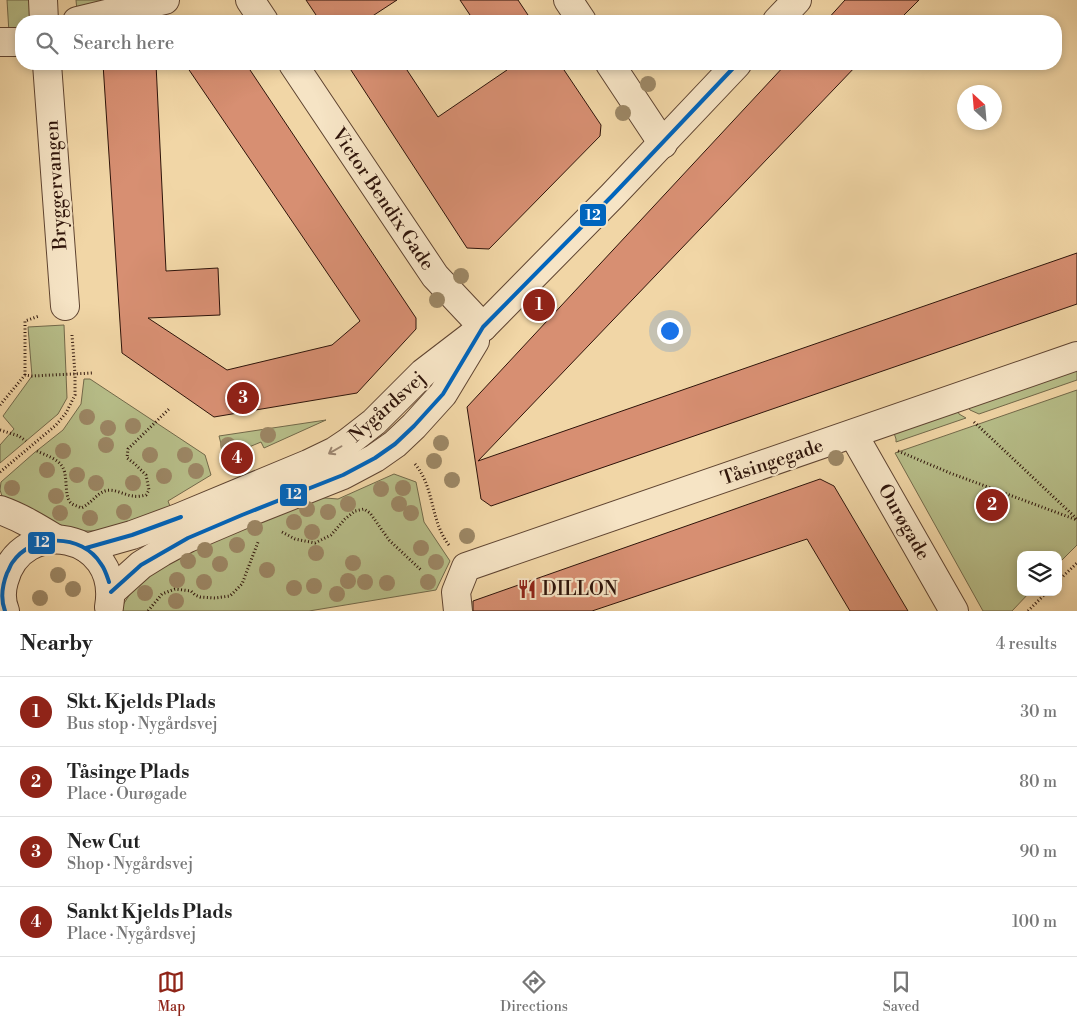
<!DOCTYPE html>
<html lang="en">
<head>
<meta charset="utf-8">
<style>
	body { margin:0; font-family:"Libre Bodoni",serif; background:#f2f2f2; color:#222 }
	.controls { position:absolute; right:15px; bottom:15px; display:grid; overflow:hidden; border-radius:10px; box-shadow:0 2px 8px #0003 }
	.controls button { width:45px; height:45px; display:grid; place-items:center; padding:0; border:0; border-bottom:1px solid #e0e0e0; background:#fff; color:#222; font:25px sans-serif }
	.compass { position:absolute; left:957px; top:85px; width:45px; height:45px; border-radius:50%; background:#fff; box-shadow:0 2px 8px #0003; rotate:334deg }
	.you { position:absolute; left:669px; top:330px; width:18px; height:18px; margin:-12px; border:4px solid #fff; border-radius:50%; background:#1a73e8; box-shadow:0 0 0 8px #1a73e833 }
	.badge { display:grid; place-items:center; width:32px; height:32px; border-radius:50%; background:#8f2418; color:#fff; font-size:16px; font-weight:700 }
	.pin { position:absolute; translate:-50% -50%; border:2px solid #fff; box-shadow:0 1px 5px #0006 }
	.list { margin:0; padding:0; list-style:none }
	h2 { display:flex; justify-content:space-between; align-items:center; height:65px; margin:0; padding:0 20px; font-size:21px }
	h2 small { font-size:16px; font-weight:400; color:#767676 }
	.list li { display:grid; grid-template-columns:32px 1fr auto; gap:15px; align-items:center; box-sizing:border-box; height:70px; padding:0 20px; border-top:1px solid #e0e0e0 }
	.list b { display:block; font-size:19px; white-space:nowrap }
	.list p { margin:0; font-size:16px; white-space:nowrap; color:#767676 }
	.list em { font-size:16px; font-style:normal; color:#767676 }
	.icon { flex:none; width:28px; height:28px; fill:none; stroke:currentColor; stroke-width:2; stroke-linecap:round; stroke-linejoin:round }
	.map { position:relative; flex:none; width:1077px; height:611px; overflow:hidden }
	.search { position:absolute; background:#fff; box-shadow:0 2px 8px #0003; left:15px; right:15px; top:15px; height:55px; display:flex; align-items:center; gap:12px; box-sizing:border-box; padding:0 18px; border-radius:20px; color:#767676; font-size:19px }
	.sheet { height:345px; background:#fff }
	nav { display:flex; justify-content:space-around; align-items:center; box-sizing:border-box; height:70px; border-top:1px solid #e0e0e0; background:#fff; font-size:14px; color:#767676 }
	nav a { display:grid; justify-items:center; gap:2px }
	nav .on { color:#8f2418 }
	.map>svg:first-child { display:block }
</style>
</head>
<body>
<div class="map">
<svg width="1077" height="611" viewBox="0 0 1077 611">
	<rect width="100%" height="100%" fill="#f1d6a6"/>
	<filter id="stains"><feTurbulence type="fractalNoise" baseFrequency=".004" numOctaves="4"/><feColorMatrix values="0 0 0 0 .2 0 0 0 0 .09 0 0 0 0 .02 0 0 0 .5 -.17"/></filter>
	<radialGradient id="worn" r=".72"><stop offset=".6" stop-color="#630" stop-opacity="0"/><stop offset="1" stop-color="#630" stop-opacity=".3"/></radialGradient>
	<g fill="#b7be89" stroke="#72694a">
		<path d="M7 0H32L33 21H21V31L9 33Z"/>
		<path d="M76 0H117L77 11Z"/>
		<path d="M64 325 67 398 58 414 0 463V445L14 429 3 416 32 376 28 327Z"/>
		<path d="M1077 367V380L979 414 970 410 966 405Z"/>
		<path d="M84 379H90L205 455 211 475 168 501 171 509 101 531H84L48 522 18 507 2 496 0 490 1 482 34 453 63 430 81 404Z"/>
		<path d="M1077 390V545L1058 564V555H1021V592H1030L1012 611H983L895 453Z"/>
		<path d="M957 408 959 414 966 418 896 442V439L893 430Z"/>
		<path d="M326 420 264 448 261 442 237 452 239 458 226 464 219 436Z"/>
		<path d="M394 474 416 482 424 522 450 561 436 590 309 611H121V608L135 586 157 567 192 547 313 497 338 499Z"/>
	</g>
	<g fill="#d78f72" stroke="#2e140a">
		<path d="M306 0H397L371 17 374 21H320Z"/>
		<path d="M460 0H518L532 21H474Z"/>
		<path d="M845 0H919L898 21H826Z"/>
		<path d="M103 64H156L166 271 218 268 220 315 148 318 227 370 332 345 360 321 185 64H246L416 318V329L357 393 214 417 122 353Z"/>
		<path d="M347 64H403L438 117 507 70 503 64H560L601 125 600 136 489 249 467 248Z"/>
		<path d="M786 64H858L478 461 1077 253V304L491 506 481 499 467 407Z"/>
		<path d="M820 479 834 486 908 611H850L807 539 592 611H473V601Z"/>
	</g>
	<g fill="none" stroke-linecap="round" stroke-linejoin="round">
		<g stroke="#5f4431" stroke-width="30">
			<g id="minor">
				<path d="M43 0 44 21"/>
				<path d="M250 0 264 21"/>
				<path d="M568 0 582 21"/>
				<path d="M77 21 165 0"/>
				<path d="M777 21 797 0"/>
				<path d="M0 42H21"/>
				<path d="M47 64 65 306"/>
				<path d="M293 64 435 276 483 327"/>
				<path d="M610 64 663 144"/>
				<path d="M853 434 954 611"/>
				<path d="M0 510C20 517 38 528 56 539"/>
				<path d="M86 548 132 535 178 518 308 464 335 451 347 443 374 422 423 373 483 327 612 196 737 64"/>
				<path d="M111 592 141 565 162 552 188 538 242 515 343 475 375 458 395 444 414 426 443 394 475 341"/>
				<path d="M5 611C1 601 1 591 4 581 21 514 122 532 109 607"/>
				<path d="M458 611 456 592 466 567 1077 356"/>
			</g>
		</g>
		<g stroke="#2e140a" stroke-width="3" stroke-dasharray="1 2.5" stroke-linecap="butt">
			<path d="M25 375V321L39 316"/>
			<path d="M0 405 25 375 32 376 93 373"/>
			<path d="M974 422 1077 519"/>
			<path d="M0 430 19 436 26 441"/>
			<path d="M37 451C45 455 59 459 63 468 68 477 64 497 71 503 73 505 78 506 81 508 91 504 96 494 105 491 114 488 124 495 133 496 137 497 142 496 146 495L149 490 146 475 135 464 127 458 128 449 169 409"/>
			<path d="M898 451 950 473 1077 520"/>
			<path d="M415 464C435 488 430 521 449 545"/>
			<path d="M0 472 56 425 66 413 75 395V374L72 335"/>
			<path d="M282 532 295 539 315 543 331 535 345 519 355 511 364 509 370 513 389 540 422 571"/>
			<path d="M1058 581 1077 563"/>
			<path d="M148 611 162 594 175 589 191 591 195 595 200 597 215 598 230 596 242 584 258 542"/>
			<path d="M1028 611 1047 592"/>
		</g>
		<use href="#minor" stroke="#f6e4c5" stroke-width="28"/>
		<g stroke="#f6e4c5" stroke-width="8">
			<g id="bus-1">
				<path d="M86 548 132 535 181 517"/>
				<path d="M111 592 141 565 188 538 242 515 343 475 375 458 395 444 414 426 443 394 483 327 612 196 737 64"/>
				<path d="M5 611C0 598 2 586 7 573 9 570 10 566 12 563 32 533 82 533 101 564 105 569 107 576 109 582"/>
			</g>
		</g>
		<use href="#bus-1" stroke="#0065bd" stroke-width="4"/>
	</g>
	<g fill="#9c8765">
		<circle cx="648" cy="84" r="8"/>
		<circle cx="623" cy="113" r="8"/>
		<circle cx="461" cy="276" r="8"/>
		<circle cx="437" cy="300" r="8"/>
		<circle cx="87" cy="417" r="8"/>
		<circle cx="133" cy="426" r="8"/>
		<circle cx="108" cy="428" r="8"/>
		<circle cx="268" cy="435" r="8"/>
		<circle cx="441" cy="443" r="8"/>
		<circle cx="106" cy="445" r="8"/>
		<circle cx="228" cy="445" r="8"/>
		<circle cx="63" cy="451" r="8"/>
		<circle cx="150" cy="455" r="8"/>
		<circle cx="185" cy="455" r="8"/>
		<circle cx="836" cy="458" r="8"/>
		<circle cx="434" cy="461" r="8"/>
		<circle cx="47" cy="470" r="8"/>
		<circle cx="196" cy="471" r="8"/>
		<circle cx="77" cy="475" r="8"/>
		<circle cx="164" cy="476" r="8"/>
		<circle cx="452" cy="480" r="8"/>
		<circle cx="96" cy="483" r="8"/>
		<circle cx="133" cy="483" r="8"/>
		<circle cx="12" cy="488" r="8"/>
		<circle cx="403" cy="488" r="8"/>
		<circle cx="381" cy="489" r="8"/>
		<circle cx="56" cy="496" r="8"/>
		<circle cx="348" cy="504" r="8"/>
		<circle cx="399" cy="504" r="8"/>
		<circle cx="307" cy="509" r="8"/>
		<circle cx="124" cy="512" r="8"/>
		<circle cx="328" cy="512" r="8"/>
		<circle cx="60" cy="513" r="8"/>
		<circle cx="411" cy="513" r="8"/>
		<circle cx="90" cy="518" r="8"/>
		<circle cx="294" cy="522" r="8"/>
		<circle cx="255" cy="528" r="8"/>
		<circle cx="312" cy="532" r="8"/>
		<circle cx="467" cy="536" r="8"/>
		<circle cx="237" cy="545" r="8"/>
		<circle cx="421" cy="548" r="8"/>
		<circle cx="205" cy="550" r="8"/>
		<circle cx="316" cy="553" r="8"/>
		<circle cx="188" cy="561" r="8"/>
		<circle cx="436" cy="562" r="8"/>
		<circle cx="353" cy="563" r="8"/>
		<circle cx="220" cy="564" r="8"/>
		<circle cx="267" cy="570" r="8"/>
		<circle cx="58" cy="575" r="8"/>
		<circle cx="177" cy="580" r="8"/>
		<circle cx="348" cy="581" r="8"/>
		<circle cx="204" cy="582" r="8"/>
		<circle cx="365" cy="582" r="8"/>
		<circle cx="428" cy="582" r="8"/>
		<circle cx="387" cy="583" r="8"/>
		<circle cx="314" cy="586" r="8"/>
		<circle cx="294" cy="588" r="8"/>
		<circle cx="73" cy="589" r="8"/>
		<circle cx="145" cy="593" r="8"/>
		<circle cx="337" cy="594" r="8"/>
		<circle cx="40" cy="598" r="8"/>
		<circle cx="176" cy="601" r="8"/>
	</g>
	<defs><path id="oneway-shaft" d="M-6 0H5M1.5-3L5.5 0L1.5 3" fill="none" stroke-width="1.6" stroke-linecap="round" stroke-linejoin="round" transform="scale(1.25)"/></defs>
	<use stroke="#9c8671" href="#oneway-shaft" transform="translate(335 450) rotate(150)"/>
	<defs>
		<g id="restaurant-bare" transform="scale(1.5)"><path d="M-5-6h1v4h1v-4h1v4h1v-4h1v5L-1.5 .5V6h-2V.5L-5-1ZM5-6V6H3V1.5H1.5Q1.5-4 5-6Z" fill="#8f2418" stroke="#f6e4c5" stroke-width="2.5" paint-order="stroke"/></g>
	</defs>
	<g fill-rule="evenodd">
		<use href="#restaurant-bare" x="527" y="589"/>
	</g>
	<g text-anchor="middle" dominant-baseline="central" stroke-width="4.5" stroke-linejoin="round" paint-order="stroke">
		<g font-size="19" fill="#2e140a" stroke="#f6e4c5">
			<text transform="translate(56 185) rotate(-94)">Bryggervangen</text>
			<text transform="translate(383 199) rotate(56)">Victor Bendix Gade</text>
			<text transform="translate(387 407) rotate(-42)">Nygårdsvej</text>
			<text transform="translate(772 462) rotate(-19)">Tåsingegade</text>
			<text transform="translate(904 522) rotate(60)">Ourøgade</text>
		</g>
		<g font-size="19" fill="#2e140a" stroke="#f6e4c5" text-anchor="start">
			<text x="542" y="589">DILLON</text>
		</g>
	</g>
	<g stroke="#f6e4c5" stroke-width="2">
		<rect x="579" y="203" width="28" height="24" rx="5" fill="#0065bd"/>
		<rect x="279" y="483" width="29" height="24" rx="5" fill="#0065bd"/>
		<rect x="27" y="531" width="29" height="24" rx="5" fill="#0065bd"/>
	</g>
	<g font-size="14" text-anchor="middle" font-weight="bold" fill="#fff">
		<text x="593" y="220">12</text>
		<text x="294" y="499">12</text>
		<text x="42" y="547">12</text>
	</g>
	<rect width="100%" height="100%" filter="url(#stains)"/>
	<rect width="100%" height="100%" fill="url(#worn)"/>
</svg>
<div class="controls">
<button><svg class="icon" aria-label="layers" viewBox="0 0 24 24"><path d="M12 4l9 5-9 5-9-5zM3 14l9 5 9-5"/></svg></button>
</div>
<svg class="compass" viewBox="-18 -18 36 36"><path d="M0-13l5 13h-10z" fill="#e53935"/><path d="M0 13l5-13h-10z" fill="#767676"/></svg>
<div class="you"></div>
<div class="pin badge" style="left:539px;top:305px">1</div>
<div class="pin badge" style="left:992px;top:505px">2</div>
<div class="pin badge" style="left:243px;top:398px">3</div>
<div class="pin badge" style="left:237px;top:458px">4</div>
<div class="search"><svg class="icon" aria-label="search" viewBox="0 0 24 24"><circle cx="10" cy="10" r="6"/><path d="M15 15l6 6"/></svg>Search here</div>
</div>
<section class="sheet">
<h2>Nearby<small>4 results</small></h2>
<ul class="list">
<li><span class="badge">1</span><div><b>Skt. Kjelds Plads</b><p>Bus stop · Nygårdsvej</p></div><em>30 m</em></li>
<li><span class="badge">2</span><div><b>Tåsinge Plads</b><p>Place · Ourøgade</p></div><em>80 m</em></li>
<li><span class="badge">3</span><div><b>New Cut</b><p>Shop · Nygårdsvej</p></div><em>90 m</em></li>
<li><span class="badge">4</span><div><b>Sankt Kjelds Plads</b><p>Place · Nygårdsvej</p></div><em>100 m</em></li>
</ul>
</section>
<nav>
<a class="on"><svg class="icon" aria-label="map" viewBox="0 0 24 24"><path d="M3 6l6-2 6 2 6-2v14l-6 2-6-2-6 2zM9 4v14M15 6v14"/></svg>Map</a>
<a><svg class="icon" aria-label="directions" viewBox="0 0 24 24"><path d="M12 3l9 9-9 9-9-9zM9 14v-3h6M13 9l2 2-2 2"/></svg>Directions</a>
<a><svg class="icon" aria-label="saved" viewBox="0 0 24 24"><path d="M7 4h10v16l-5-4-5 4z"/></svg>Saved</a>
</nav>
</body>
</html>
